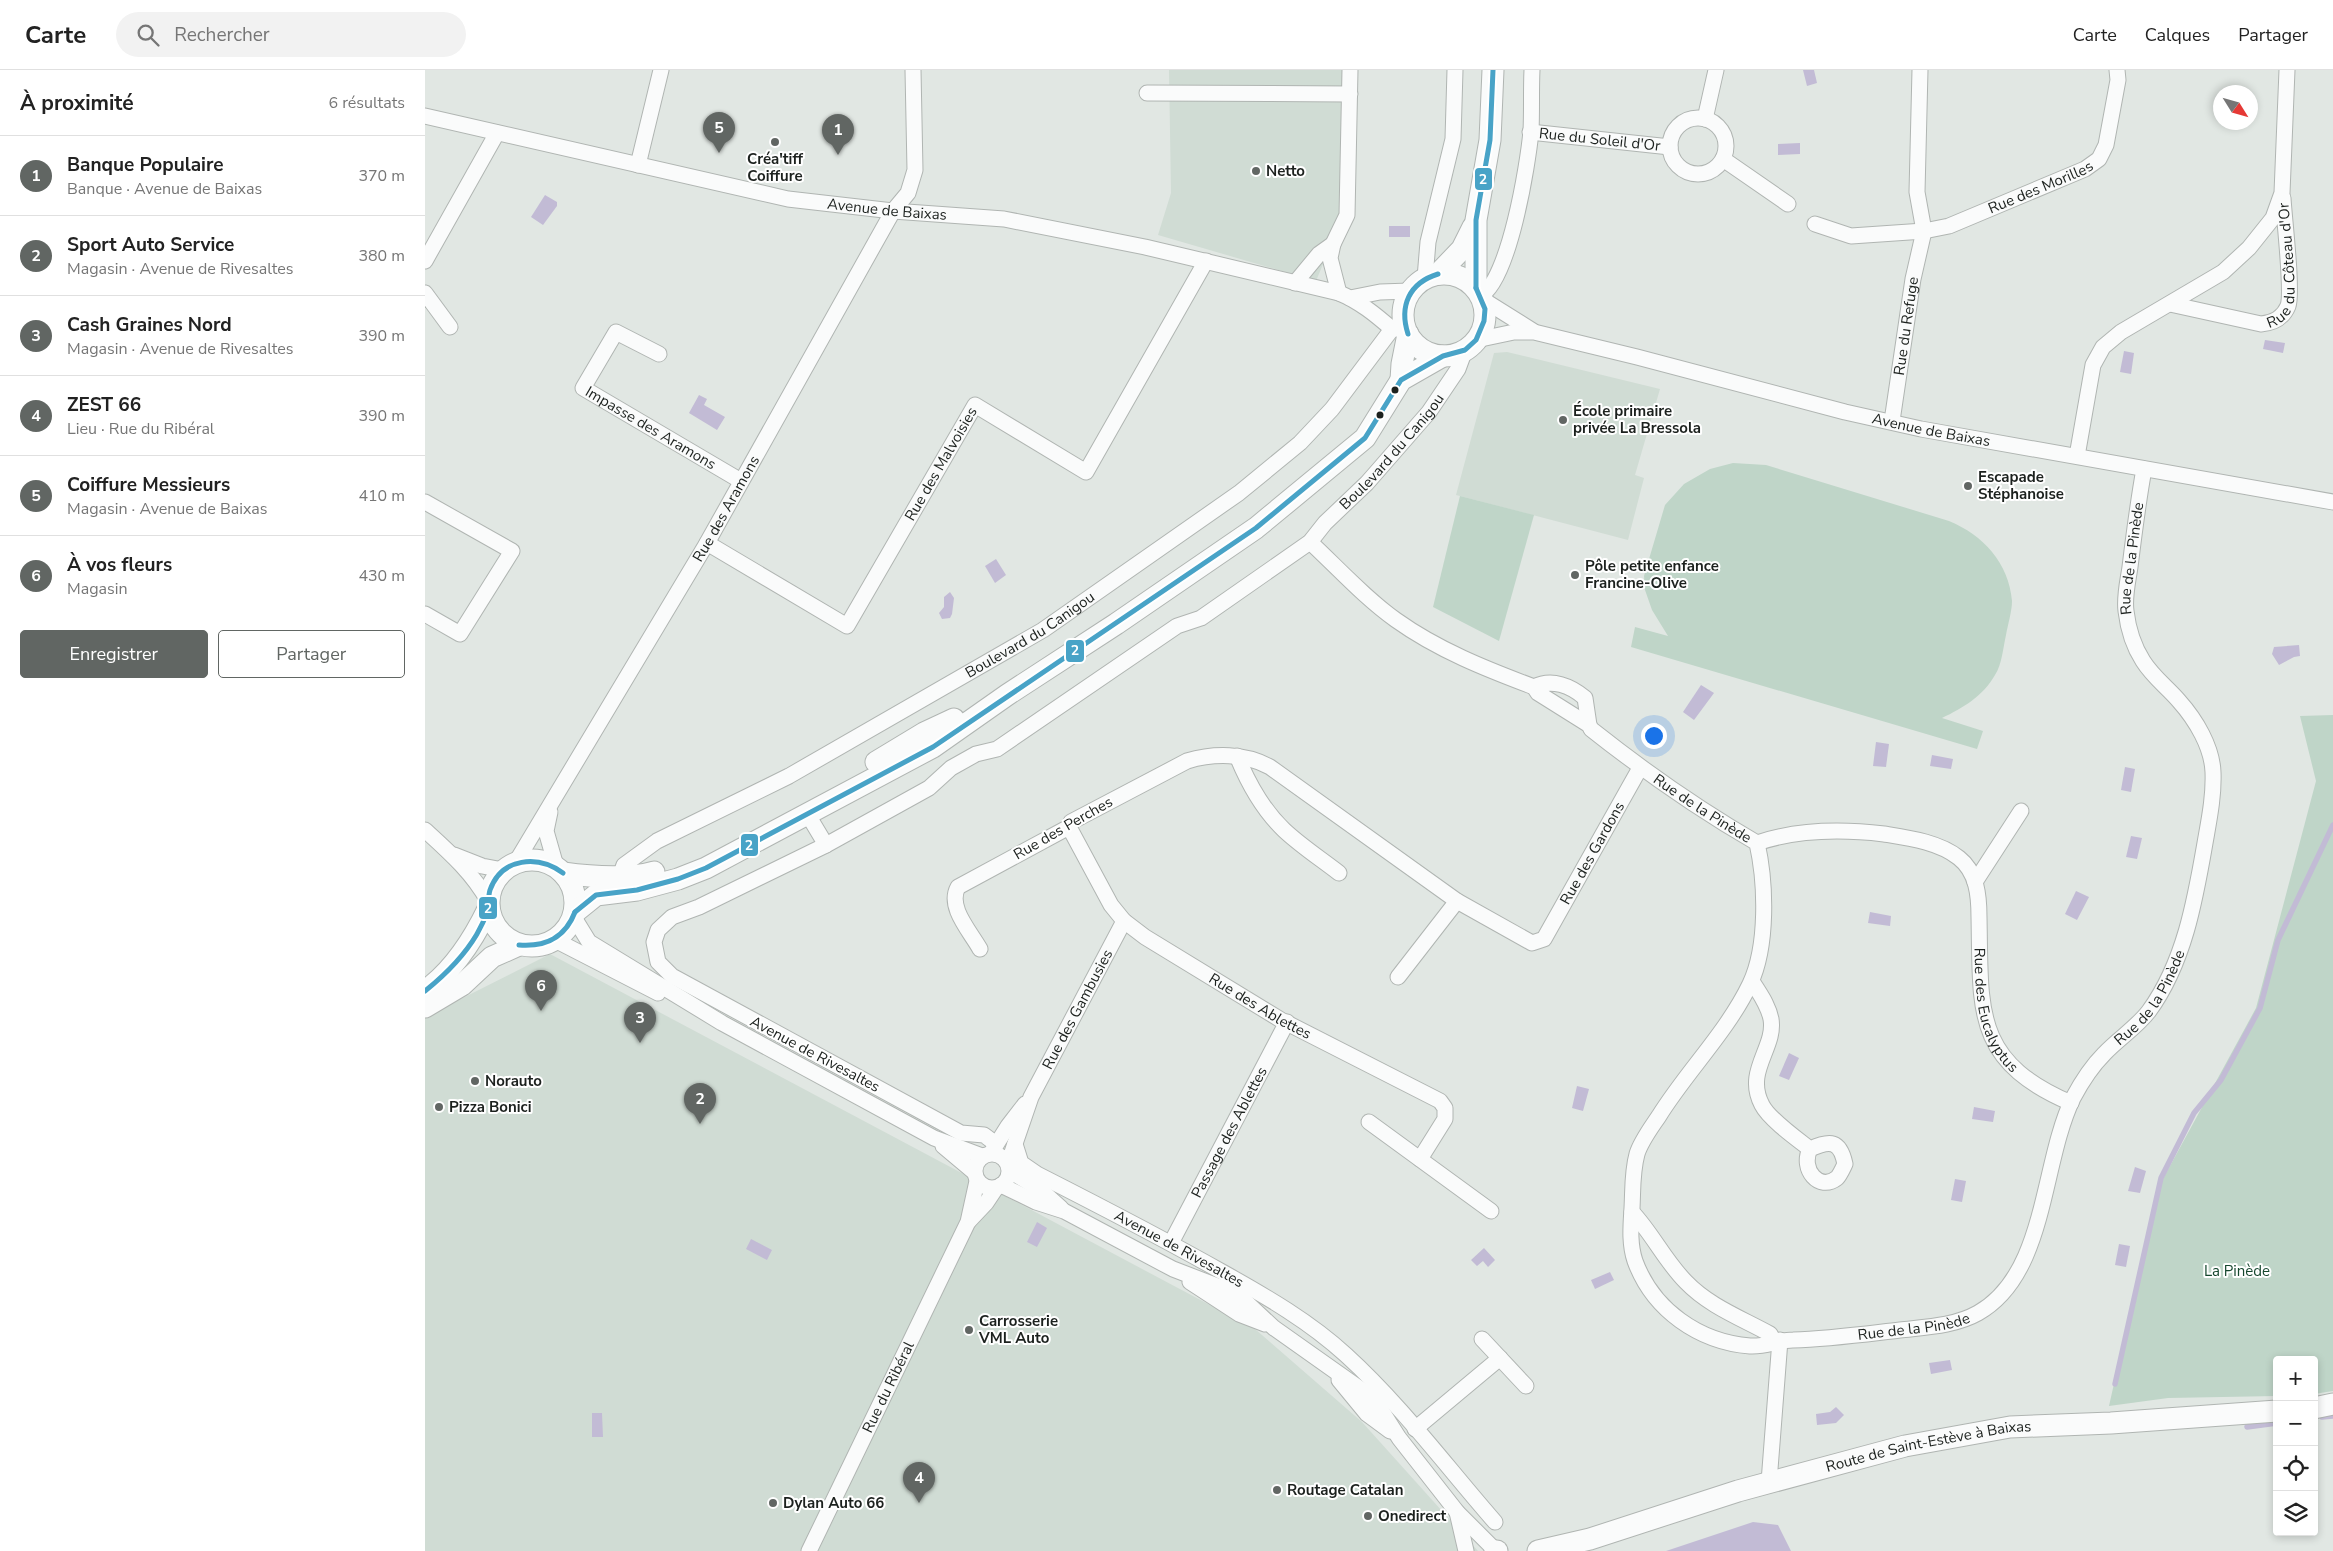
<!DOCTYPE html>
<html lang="fr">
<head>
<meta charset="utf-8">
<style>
	body { margin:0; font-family:"Nunito Sans",sans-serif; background:#f2f2f2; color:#222 }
	.controls { position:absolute; right:15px; bottom:15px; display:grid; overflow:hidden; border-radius:5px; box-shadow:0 2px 8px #0003 }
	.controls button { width:45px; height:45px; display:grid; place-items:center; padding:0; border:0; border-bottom:1px solid #e0e0e0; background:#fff; color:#222; font:25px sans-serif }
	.compass { position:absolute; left:1788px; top:15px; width:45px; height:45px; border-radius:50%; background:#fff; box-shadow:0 2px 8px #0003; rotate:127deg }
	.you { position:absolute; left:1228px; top:665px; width:18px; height:18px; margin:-12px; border:4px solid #fff; border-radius:50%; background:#1a73e8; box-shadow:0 0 0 8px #1a73e833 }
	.badge { display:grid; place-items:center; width:32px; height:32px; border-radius:50%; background:#616663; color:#fff; font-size:16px; font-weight:700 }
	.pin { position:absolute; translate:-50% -41px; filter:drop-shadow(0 1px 2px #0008) }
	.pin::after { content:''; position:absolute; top:26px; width:18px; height:15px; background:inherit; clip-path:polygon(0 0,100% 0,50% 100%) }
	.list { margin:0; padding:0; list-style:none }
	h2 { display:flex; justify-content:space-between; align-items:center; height:65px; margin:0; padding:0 20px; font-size:21px }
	h2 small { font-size:16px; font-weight:400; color:#767676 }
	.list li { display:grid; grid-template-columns:32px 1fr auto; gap:15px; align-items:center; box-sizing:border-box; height:80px; padding:0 20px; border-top:1px solid #e0e0e0 }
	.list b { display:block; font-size:19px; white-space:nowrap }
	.list p { margin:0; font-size:16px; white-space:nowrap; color:#767676 }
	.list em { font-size:16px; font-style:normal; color:#767676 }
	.actions { display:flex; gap:10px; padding:15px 20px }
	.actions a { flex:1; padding:11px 0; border:1px solid #616663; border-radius:5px; text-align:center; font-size:18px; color:#616663 }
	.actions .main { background:#616663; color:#fff }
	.icon { flex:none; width:28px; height:28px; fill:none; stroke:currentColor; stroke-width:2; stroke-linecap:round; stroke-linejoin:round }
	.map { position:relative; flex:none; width:1908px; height:1481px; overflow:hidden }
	header { display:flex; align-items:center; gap:30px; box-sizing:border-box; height:70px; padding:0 25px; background:#fff; border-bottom:1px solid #e0e0e0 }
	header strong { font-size:24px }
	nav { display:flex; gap:28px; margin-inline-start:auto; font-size:18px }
	.search { width:350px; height:45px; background:#f2f2f2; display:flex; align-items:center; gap:12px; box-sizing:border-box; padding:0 18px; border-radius:28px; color:#767676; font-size:19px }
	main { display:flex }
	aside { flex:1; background:#fff }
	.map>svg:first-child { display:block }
</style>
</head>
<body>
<header>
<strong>Carte</strong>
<div class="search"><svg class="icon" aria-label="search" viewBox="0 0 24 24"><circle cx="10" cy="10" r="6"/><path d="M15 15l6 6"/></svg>Rechercher</div>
<nav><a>Carte</a><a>Calques</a><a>Partager</a></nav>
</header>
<main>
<aside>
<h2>À proximité<small>6 résultats</small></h2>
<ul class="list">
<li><span class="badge">1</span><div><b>Banque Populaire</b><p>Banque · Avenue de Baixas</p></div><em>370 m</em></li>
<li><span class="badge">2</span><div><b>Sport Auto Service</b><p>Magasin · Avenue de Rivesaltes</p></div><em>380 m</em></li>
<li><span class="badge">3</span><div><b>Cash Graines Nord</b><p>Magasin · Avenue de Rivesaltes</p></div><em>390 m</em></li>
<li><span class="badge">4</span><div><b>ZEST 66</b><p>Lieu · Rue du Ribéral</p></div><em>390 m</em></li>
<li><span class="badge">5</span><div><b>Coiffure Messieurs</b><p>Magasin · Avenue de Baixas</p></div><em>410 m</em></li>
<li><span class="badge">6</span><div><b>À vos fleurs</b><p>Magasin</p></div><em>430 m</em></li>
</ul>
<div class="actions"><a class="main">Enregistrer</a><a>Partager</a></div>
</aside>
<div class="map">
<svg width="1908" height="1481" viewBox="0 0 1908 1481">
	<rect width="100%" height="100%" fill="#e1e7e3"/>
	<g fill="#d0dcd4">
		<path d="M744 0H923L920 141 891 211 733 165 746 123Z"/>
		<path d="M1082 282 1235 319 1210 405 1219 408 1203 470 1031 425 1069 283Z"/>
		<path d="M125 884 830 1259 937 1352 1053 1481H0V947Z"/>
	</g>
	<g fill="#bfd5c8">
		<path d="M1308 393 1341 395 1524 451C1558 465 1584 493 1587 531 1587 541 1583 554 1581 565 1578 578 1577 594 1570 605 1558 626 1538 638 1517 648L1558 661 1552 679 1206 577 1210 557 1243 566 1227 540 1220 520 1219 506 1240 435 1259 414 1285 399Z"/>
		<path d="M1035 426 1109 445 1074 571 1008 537Z"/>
		<path d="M1908 645V1321L1889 1324V1290H1852V1326L1743 1328 1684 1336 1733 1118 1831 938 1891 711 1875 646Z"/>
	</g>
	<g fill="#c2bbd5">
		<path d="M1378 0H1389L1392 13 1382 16Z"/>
		<path d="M1375 73V84L1353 85V74Z"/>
		<path d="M120 125 132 132V136L118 155 106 147Z"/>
		<rect x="964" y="156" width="21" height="11"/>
		<path d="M1840 270 1860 273 1858 283 1838 279Z"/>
		<path d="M1699 281 1709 283 1706 304 1695 302Z"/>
		<path d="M274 325 282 329 279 335 300 347 292 360 264 343Z"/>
		<path d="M571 489 581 505 570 513 560 496Z"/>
		<path d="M525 522 529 528 527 544 525 548 517 549 514 543 519 537V527Z"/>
		<path d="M1874 575 1875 586 1869 587 1854 595 1847 584 1849 577Z"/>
		<path d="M1276 615 1289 623 1269 650 1258 642Z"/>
		<path d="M1451 672 1464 674 1461 697 1448 696Z"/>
		<path d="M1507 685 1528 689 1526 699 1505 696Z"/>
		<path d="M1700 697 1710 699 1706 722 1696 720Z"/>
		<path d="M1706 766 1717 768 1712 789 1701 787Z"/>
		<path d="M1651 821 1664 827 1652 850 1640 844Z"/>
		<path d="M1445 842 1466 846 1465 856 1443 853Z"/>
		<path d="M1364 983 1374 988 1364 1010 1354 1006Z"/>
		<path d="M1152 1016 1164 1019 1158 1041 1147 1038Z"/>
		<path d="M1549 1037 1570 1041 1568 1052 1547 1049Z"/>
		<path d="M1710 1097 1721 1101 1715 1123 1703 1121Z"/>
		<path d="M1530 1109 1541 1111 1537 1132 1526 1130Z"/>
		<path d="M612 1152 622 1158 612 1177 602 1172Z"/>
		<path d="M326 1169 347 1180 342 1190 321 1179Z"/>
		<path d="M1694 1174 1705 1176 1701 1197 1690 1195Z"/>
		<path d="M1059 1178 1070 1190 1063 1197 1058 1191 1052 1196 1046 1190Z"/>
		<path d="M1185 1202 1189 1210 1170 1219 1166 1210Z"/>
		<path d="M1525 1290 1527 1300 1506 1304 1504 1293Z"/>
		<path d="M1411 1337 1419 1345 1411 1353 1392 1355 1391 1344 1405 1342Z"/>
		<path d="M167 1343H177L178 1367H167Z"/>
		<path d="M1328 1452 1353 1455 1366 1481H1241Z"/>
	</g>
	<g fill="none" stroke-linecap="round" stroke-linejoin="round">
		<g stroke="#c2bbd5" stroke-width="5.5">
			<path d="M1690 1314 1736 1108 1769 1043 1796 1010 1835 938 1853 870 1908 755"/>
			<path d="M1897 1347 1908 1346"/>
			<path d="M1822 1357 1852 1353"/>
		</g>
		<g stroke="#b0b5b2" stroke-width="17">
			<g id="street">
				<path d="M722 23 925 24"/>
				<path id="s1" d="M0 46 363 129 468 141 579 149 720 177 914 223C934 231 951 245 967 259H980"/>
				<circle cx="1273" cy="76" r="28"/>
				<path d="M1280 49 1291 0"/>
				<path id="s2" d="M1105 62 1245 77"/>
				<path d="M1298 89 1363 134"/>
				<path d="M213 95 236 0"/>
				<path id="s3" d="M1390 154 1426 166 1499 161 1524 156 1660 99 1674 89 1681 75 1693 10 1692 0"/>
				<path d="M908 174 922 145 925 0"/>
				<path d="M0 191 72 63"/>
				<path d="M1000 208 1003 172 1028 69 1030 0"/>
				<path d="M870 213 894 184 908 174 905 188 914 223"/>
				<path d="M0 223 25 257"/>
				<path d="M1055 226C1084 212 1103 94 1106 61 1107 41 1106 20 1107 0"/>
				<path d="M925 228 955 222 985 221"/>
				<path d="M1057 229 1108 261"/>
				<path id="s4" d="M1745 234 1836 254C1848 253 1858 248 1863 236 1868 222 1859 147 1858 128"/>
				<path id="s5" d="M1051 270 1089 262H1109L1212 287 1420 342 1496 359 1908 432"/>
				<path id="s6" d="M234 284 191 262 158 318 316 411"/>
				<path id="s7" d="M1467 351 1488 209 1499 161 1492 122 1495 0"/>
				<path d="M1652 386 1668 295 1678 277 1696 262 1798 202 1824 178 1848 148 1857 123 1862 0"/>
				<path d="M0 432 87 481 35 564 0 544"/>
				<path id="s8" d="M885 472C913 498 940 528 971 550 1013 580 1061 599 1109 617L1113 623 1164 655 1166 659C1219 701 1273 739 1332 773 1341 813 1343 876 1325 914 1302 962 1262 1001 1234 1046 1226 1058 1216 1071 1212 1084 1207 1102 1208 1120 1207 1138 1206 1155 1204 1173 1210 1191 1228 1240 1274 1272 1325 1276 1341 1277 1353 1270 1368 1270 1404 1269 1440 1264 1475 1260 1501 1257 1530 1256 1553 1243 1622 1204 1616 1094 1648 1028 1656 1013 1667 996 1679 984 1693 969 1712 957 1724 941 1759 893 1770 831 1780 773 1784 750 1789 726 1788 702 1787 677 1771 650 1754 631 1742 617 1728 607 1718 591 1709 577 1703 558 1701 541 1699 527 1703 511 1705 497 1709 464 1713 432 1719 399"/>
				<path id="s9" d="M282 473 422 556 550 335 661 402 781 191"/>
				<path d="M1109 617C1127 608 1146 616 1160 628L1164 655"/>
				<path d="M812 686C823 713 837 739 859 760 876 776 896 789 914 803"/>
				<path d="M125 742 121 761 131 796"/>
				<path d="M383 745 401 775"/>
				<path id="s10" d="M644 757 686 835 699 851 720 867 856 950 1015 1031 1020 1038V1049L995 1089"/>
				<path d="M0 760C23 781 48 803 63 831"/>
				<path id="s11" d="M1332 773C1373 759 1416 759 1459 764 1484 768 1514 772 1534 788 1552 802 1554 826 1554 847 1556 941 1548 991 1646 1033"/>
				<path d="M29 785 57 796 78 800"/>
				<path id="s12" d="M91 792 282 473 468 141 483 123 490 100 488 0"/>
				<path id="s13" d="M195 806 199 795 232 771 364 706 618 560 814 423 875 373 907 339 967 259"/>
				<path d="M1550 812 1596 741"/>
				<path d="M148 846 164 872 297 953 509 1068 557 1086"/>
				<path d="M130 870 233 923"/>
				<path id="s14" d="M555 879C545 861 522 837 533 817L644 757 646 752 762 691C789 683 820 683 845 697L1032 831 1107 873 1119 869 1215 698"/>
				<path d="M973 907 1032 831"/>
				<path d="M1327 911C1334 923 1343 934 1346 949 1351 978 1319 1001 1337 1035 1344 1049 1372 1069 1385 1079 1375 1099 1394 1122 1412 1108 1415 1105 1418 1098 1420 1094 1415 1070 1405 1070 1385 1079"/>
				<path d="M944 1052 1066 1141"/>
				<path id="s15" d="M571 1074 559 1065 536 1063 247 906 233 892 229 872 233 860 247 847 274 837 401 775 504 718 526 698 551 684 572 679 752 556 776 548 885 472 900 453 942 413 1004 342 1033 299 1040 280"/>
				<path id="s16" d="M590 1074 596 1093 612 1104C675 1136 737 1168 799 1203 842 1227 885 1252 921 1285 976 1335 1021 1396 1070 1452"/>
				<path d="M518 1076 549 1102"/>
				<path d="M566 1083 583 1056 600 1034"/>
				<circle cx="567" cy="1101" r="17"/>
				<path id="s17" d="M583 1094 606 1027 699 851"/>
				<path d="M585 1101 616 1120 636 1138"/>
				<path d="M576 1115 611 1132 639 1141 748 1199 800 1219 820 1231 849 1258 941 1323 953 1335 974 1368 1032 1442 1071 1481"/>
				<path d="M1207 1142C1227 1163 1240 1191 1261 1212 1284 1236 1316 1248 1345 1264L1349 1271"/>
				<path d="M544 1151 561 1133 571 1118"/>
				<path id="s18" d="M746 1173 862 952"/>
				<path d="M765 1212 814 1244 840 1254"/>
				<path d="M1057 1269 1101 1316"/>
				<path d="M914 1310 942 1344 965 1361"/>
				<path d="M990 1359 1075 1288"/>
				<path d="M1344 1412 1355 1270"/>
				<path d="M1032 1442 1041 1481"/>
				<path id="s19" d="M384 1481 543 1152 552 1111"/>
			</g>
		</g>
		<g stroke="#b0b5b2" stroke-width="23">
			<g id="secondary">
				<path d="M1013 204 1037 179 1048 157"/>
				<circle cx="1019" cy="245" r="41"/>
				<path d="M1051 218V150L1065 70 1068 0"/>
				<path d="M976 310 977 294 983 264"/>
				<path d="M451 692 499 663 529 649"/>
				<circle cx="107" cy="833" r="43"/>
				<path d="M138 803C167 807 201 810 229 802"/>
				<path d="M150 842 171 825 212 820 253 809 281 798 508 677 582 625 691 554 831 458 940 368 976 310 1018 286"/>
				<path d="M0 921C28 901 48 870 63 839"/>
				<path d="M0 937 37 915 67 887 94 875"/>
				<path d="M1889 1338 1908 1334"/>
				<path d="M1070 1481H1072"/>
				<path id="s20" d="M1113 1481 1165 1469 1313 1421 1480 1376 1585 1357 1686 1353 1852 1341"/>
			</g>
		</g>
		<use href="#street" stroke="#fafbfb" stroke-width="15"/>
		<use href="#secondary" stroke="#fafbfb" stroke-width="21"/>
		<g stroke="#fff" stroke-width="9">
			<g id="bus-1">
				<path d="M1051 218V150L1065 70 1068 0"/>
				<path d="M983 264C974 236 984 213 1013 204"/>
				<path d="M150 842 171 825 212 820 253 809 281 798 508 677 831 458 940 368 976 310 1018 286 1040 280 1051 270 1059 251 1060 239 1051 218"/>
				<path d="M94 875C121 877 140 868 150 842"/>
				<path d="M0 921C20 905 39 886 52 864 56 856 61 848 63 839 64 833 63 826 65 820 77 787 113 785 138 803"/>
			</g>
		</g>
		<use href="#bus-1" stroke="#48a3c7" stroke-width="5"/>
	</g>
	<g fill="#616663" stroke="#fff" stroke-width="2">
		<circle cx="350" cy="72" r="5"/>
		<circle cx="831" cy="101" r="5"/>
		<circle cx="1138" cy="350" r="5"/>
		<circle cx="1543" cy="416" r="5"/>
		<circle cx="1150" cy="505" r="5"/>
		<circle cx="50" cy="1011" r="5"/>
		<circle cx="14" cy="1037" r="5"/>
		<circle cx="544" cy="1260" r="5"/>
		<circle cx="852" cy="1420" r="5"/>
		<circle cx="348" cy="1433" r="5"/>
		<circle cx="943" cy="1446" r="5"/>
	</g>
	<g fill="#1c211e" stroke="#fff" stroke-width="2">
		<circle cx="970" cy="320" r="4.5"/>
		<circle cx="955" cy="345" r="4.5"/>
	</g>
	<g text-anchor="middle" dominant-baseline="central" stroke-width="4" stroke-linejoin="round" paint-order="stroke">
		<g font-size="15" fill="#1c211e" stroke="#fff">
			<text stroke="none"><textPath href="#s2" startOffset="70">Rue du Soleil d'Or</textPath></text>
			<text stroke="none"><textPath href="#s3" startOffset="236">Rue des Morilles</textPath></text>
			<text stroke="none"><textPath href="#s1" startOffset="472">Avenue de Baixas</textPath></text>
			<text stroke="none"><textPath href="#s4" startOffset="165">Rue du Côteau d'Or</textPath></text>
			<text stroke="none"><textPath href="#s7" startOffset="96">Rue du Refuge</textPath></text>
			<text stroke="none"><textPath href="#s6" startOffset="192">Impasse des Aramons</textPath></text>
			<text stroke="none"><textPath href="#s5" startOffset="468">Avenue de Baixas</textPath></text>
			<text stroke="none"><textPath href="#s15" startOffset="1305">Boulevard du Canigou</textPath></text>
			<text stroke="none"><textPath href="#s9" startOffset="350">Rue des Malvoisies</textPath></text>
			<text stroke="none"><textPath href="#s12" startOffset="411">Rue des Aramons</textPath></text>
			<text stroke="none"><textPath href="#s8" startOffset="2229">Rue de la Pinède</textPath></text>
			<text stroke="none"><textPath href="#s13" startOffset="479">Boulevard du Canigou</textPath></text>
			<text stroke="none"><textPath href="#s8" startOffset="479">Rue de la Pinède</textPath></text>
			<text transform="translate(638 758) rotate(-30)">Rue des Perches</text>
			<text stroke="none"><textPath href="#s14" startOffset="844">Rue des Gardons</textPath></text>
			<text stroke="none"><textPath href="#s8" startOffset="1750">Rue de la Pinède</textPath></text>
			<text stroke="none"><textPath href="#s10" startOffset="270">Rue des Ablettes</textPath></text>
			<text stroke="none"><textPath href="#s11" startOffset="369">Rue des Eucalyptus</textPath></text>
			<text stroke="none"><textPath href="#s17" startOffset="170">Rue des Gambusies</textPath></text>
			<text transform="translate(390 984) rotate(28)">Avenue de Rivesaltes</text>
			<text stroke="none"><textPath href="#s18" startOffset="125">Passage des Ablettes</textPath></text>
			<text stroke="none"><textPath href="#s16" startOffset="200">Avenue de Rivesaltes</textPath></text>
			<text stroke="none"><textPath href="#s8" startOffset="1315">Rue de la Pinède</textPath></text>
			<text stroke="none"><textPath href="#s19" startOffset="182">Rue du Ribéral</textPath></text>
			<text stroke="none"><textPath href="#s20" startOffset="405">Route de Saint-Estève à Baixas</textPath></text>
		</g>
		<g font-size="15" font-weight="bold" fill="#1c211e" stroke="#fff" text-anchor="start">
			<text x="350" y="89" text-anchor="middle">Créa'tiff<tspan x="350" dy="17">Coiffure</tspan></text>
			<text x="841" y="101">Netto</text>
			<text x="1148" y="341">École primaire<tspan x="1148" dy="17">privée La Bressola</tspan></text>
			<text x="1553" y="407">Escapade<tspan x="1553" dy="17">Stéphanoise</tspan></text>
			<text x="1160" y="496">Pôle petite enfance<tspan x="1160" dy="17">Francine-Olive</tspan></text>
			<text x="60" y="1011">Norauto</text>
			<text x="24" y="1037">Pizza Bonici</text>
			<text x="554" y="1251">Carrosserie<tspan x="554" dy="17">VML Auto</tspan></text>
			<text x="862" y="1420">Routage Catalan</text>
			<text x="358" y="1433">Dylan Auto 66</text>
			<text x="953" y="1446">Onedirect</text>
		</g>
		<g font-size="15" fill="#15472e" stroke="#fff">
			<text x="1812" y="1201">La Pinède</text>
		</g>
	</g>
	<g stroke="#fff" stroke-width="2">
		<rect x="1049" y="97" width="19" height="24" rx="5" fill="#48a3c7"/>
		<rect x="640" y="569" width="20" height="24" rx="5" fill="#48a3c7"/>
		<rect x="315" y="763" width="19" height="24" rx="5" fill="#48a3c7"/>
		<rect x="53" y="826" width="20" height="24" rx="5" fill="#48a3c7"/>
	</g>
	<g font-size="14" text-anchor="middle" font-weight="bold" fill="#fff">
		<text x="1058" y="114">2</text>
		<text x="650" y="585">2</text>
		<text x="324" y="780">2</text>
		<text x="63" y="843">2</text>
	</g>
</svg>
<div class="controls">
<button>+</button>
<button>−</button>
<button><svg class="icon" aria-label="locate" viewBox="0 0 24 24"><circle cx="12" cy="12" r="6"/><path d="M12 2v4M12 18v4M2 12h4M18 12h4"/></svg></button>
<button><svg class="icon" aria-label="layers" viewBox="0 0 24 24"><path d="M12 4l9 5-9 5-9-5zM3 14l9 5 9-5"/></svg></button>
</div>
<svg class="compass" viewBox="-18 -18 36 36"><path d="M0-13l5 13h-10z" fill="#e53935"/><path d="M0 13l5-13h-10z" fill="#767676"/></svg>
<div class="you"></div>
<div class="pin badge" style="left:413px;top:85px">1</div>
<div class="pin badge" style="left:275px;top:1054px">2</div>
<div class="pin badge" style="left:215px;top:973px">3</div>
<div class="pin badge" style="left:494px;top:1433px">4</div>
<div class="pin badge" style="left:294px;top:83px">5</div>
<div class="pin badge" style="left:116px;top:941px">6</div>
</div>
</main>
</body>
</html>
